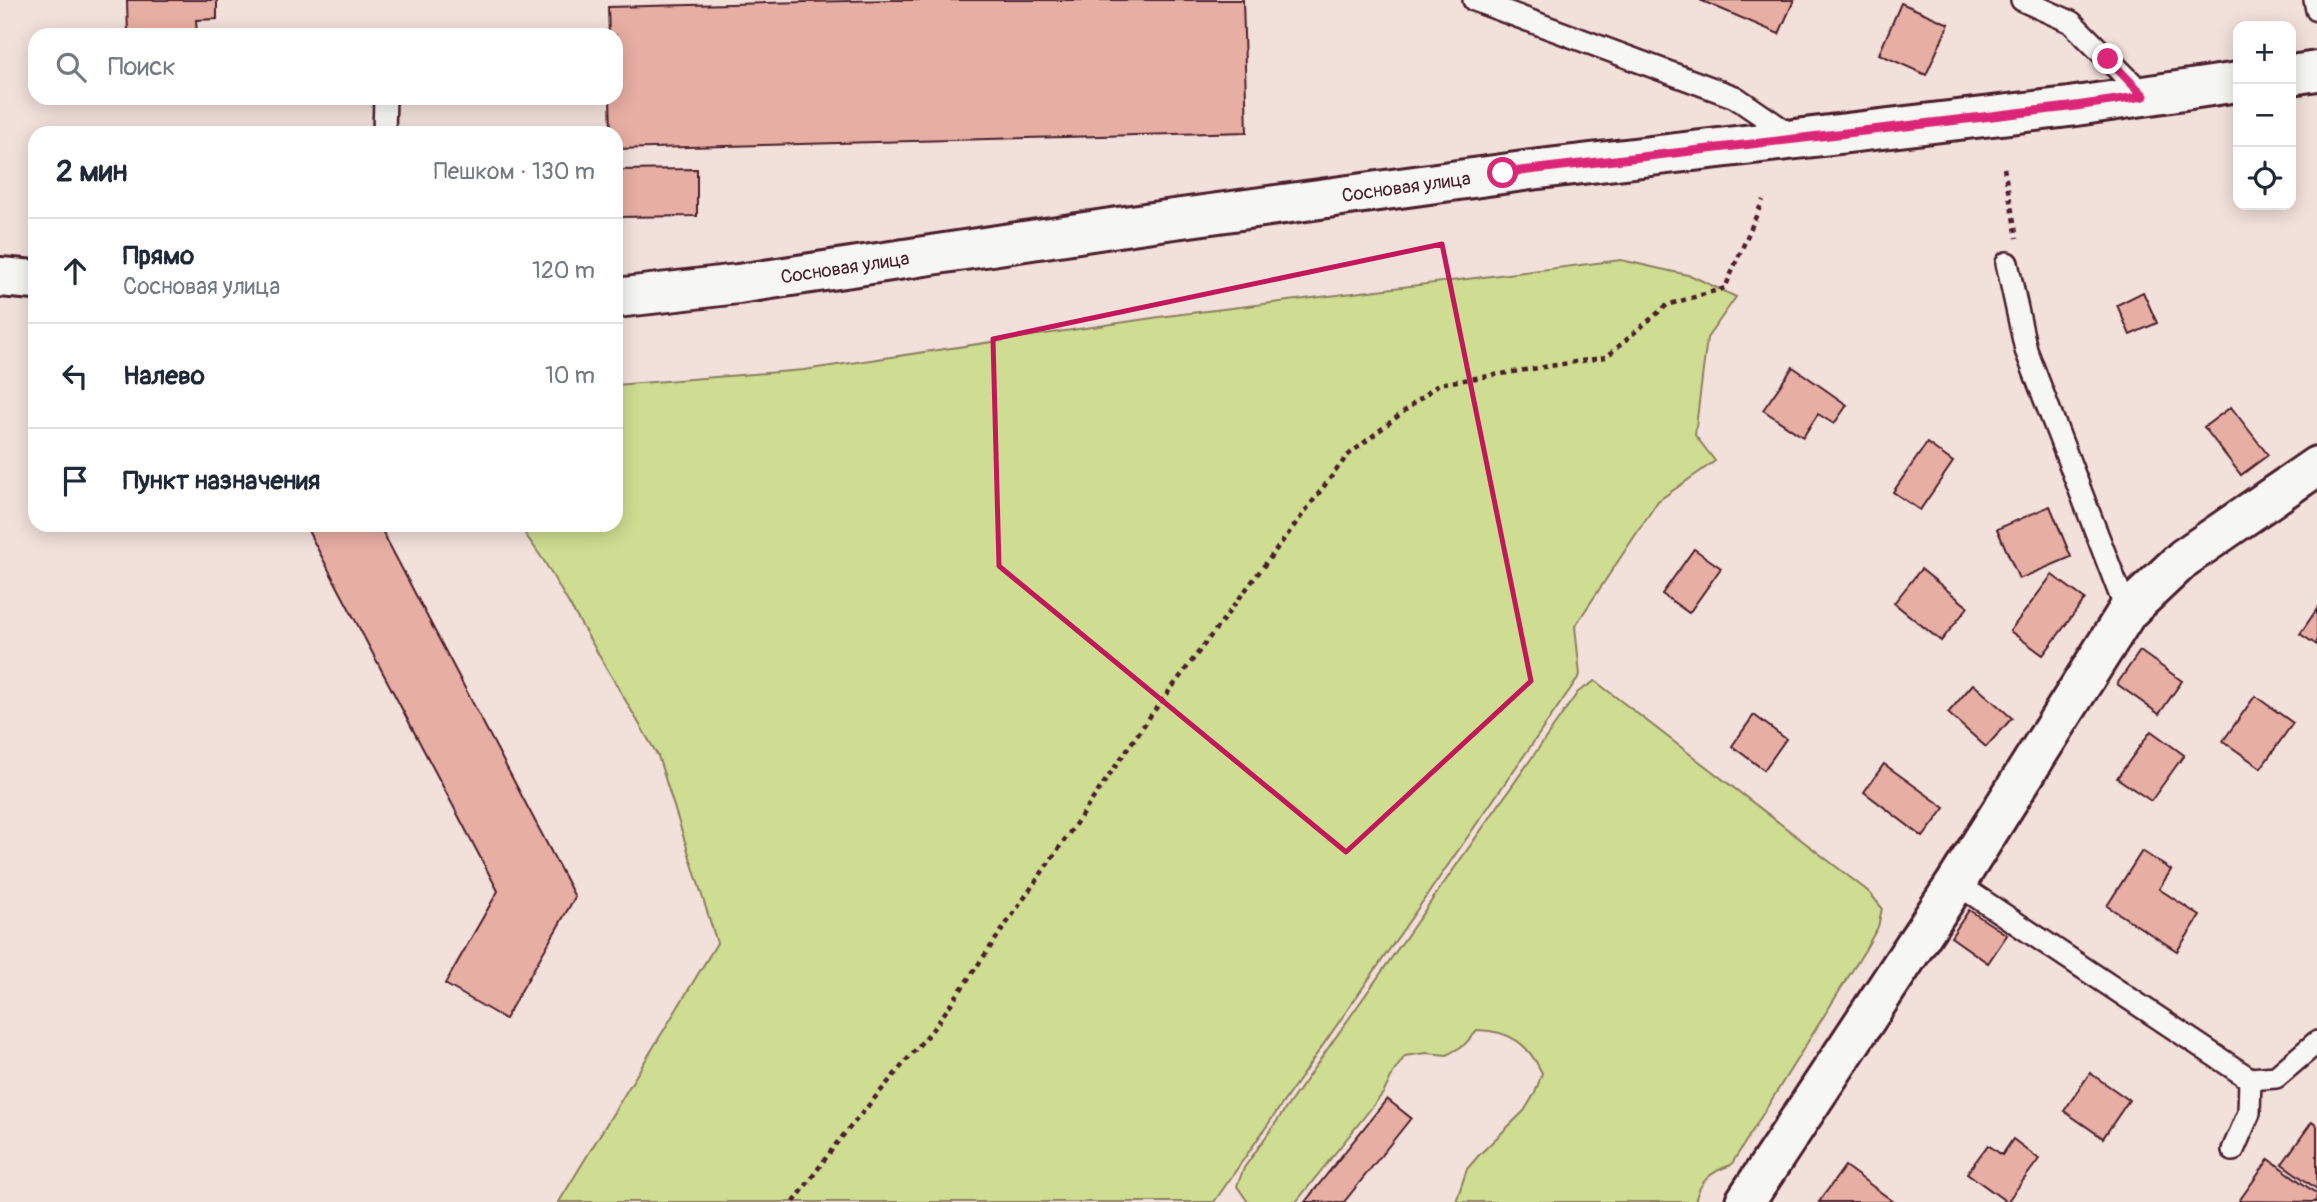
<!DOCTYPE html>
<html lang="ru">
<head>
<meta charset="utf-8">
<style>
	body { margin:0; font-family:Pangolin,sans-serif; background:#f6f6f7; color:#1f2937 }
	.controls { position:absolute; right:21px; top:21px; display:grid; overflow:hidden; border-radius:14px; box-shadow:0 4px 18px #0003 }
	.controls button { width:63px; height:63px; display:grid; place-items:center; padding:0; border:0; border-bottom:2px solid #e0e1e3; background:#fff; color:#1f2937; font:35px sans-serif }
	.stop { position:absolute; width:21px; height:21px; margin:-16px; border:5px solid #db2777; border-radius:50%; background:#fff }
	.stop.end { background:#db2777; border-color:#fff; box-shadow:0 2px 7px #0008 }
	.list { margin:0; padding:0; list-style:none }
	h2 { display:flex; justify-content:space-between; align-items:center; height:91px; margin:0; padding:0 28px; font-size:30px }
	h2 small { font-size:23px; font-weight:400; color:#747a83 }
	.list li { display:grid; grid-template-columns:46px 1fr auto; gap:21px; align-items:center; box-sizing:border-box; height:105px; padding:0 28px; border-top:2px solid #e0e1e3 }
	.list b { display:block; font-size:26px; white-space:nowrap }
	.list p { margin:0; font-size:23px; white-space:nowrap; color:#747a83 }
	.list em { font-size:23px; font-style:normal; color:#747a83 }
	.icon { flex:none; width:38px; height:38px; fill:none; stroke:currentColor; stroke-width:2; stroke-linecap:round; stroke-linejoin:round }
	.map { position:relative; flex:none; width:2317px; height:1202px; overflow:hidden }
	.search { position:absolute; background:#fff; box-shadow:0 4px 18px #0003; left:28px; top:28px; width:595px; height:77px; display:flex; align-items:center; gap:18px; box-sizing:border-box; padding:0 24px; border-radius:21px; color:#747a83; font-size:26px }
	.panel { position:absolute; background:#fff; box-shadow:0 4px 18px #0003; left:28px; top:126px; width:595px; height:406px; border-radius:21px }
	.map>svg:first-child { display:block }
</style>
</head>
<body>
<div class="map">
<svg width="2317" height="1202" viewBox="0 0 2317 1202">
	<rect width="100%" height="100%" fill="#f2e0da"/>
	<filter id="ink" filterUnits="userSpaceOnUse"><feTurbulence type="fractalNoise" baseFrequency=".0143" numOctaves="2"/><feDisplacementMap in="SourceGraphic" scale="14" xChannelSelector="R" yChannelSelector="G"/><feConvolveMatrix kernelMatrix="1 2 1 2 8 2 1 2 1" color-interpolation-filters="sRGB"/></filter>
	<g filter="url(#ink)">
		<g fill="#cedd91" stroke="#8c7e5e" stroke-width="2">
			<path d="M1621 260 1692 276 1736 297 1707 338 1695 435 1715 461 1658 501 1575 626 1580 675 1214 1202H559L717 943 658 756 544 561 519 525H616V385L804 370 1166 316Z"/>
			<path d="M1595 681 1869 892 1882 908 1878 927 1865 950 1731 1165C1711 1172 1700 1180 1695 1202H1456L1467 1169 1480 1154 1524 1111 1535 1093 1542 1073C1528 1043 1510 1031 1478 1030L1464 1045 1447 1055 1426 1053 1405 1056 1393 1073 1384 1092 1296 1202H1248L1237 1186 1244 1168 1578 692Z"/>
		</g>
		<g fill="#e7aea3" stroke="#4a1f2b" stroke-width="2">
			<path d="M127 0H217V19L196 20 197 35H128Z"/>
			<path d="M889 0H1243L1247 132 616 149V133H611L610 98H616V35H609L608 7Z"/>
			<path d="M1700 0H1794L1779 34Z"/>
			<path d="M1901 3 1949 24 1926 75 1879 54Z"/>
			<path d="M697 169V216L616 217V170Z"/>
			<path d="M2143 292 2157 323 2130 335 2117 305Z"/>
			<path d="M1793 367 1847 405 1834 424 1818 414 1803 437 1763 410Z"/>
			<path d="M2231 407 2268 455 2241 475 2204 427Z"/>
			<path d="M1927 443 1953 462 1920 510 1893 492Z"/>
			<path d="M2050 506 2071 557 2019 579 1997 529Z"/>
			<path d="M305 525H379L575 897 505 1019 445 984 498 891Z"/>
			<path d="M1694 549 1721 568 1689 613 1662 594Z"/>
			<path d="M1921 569 1968 607 1941 641 1894 603Z"/>
			<path d="M2052 575 2085 599 2043 655 2010 631Z"/>
			<path d="M2317 609V645L2300 634Z"/>
			<path d="M2140 651 2182 681 2159 714 2117 684Z"/>
			<path d="M1973 684 2012 718 1986 747 1948 713Z"/>
			<path d="M2255 696 2293 723 2261 768 2223 741Z"/>
			<path d="M1754 715 1786 739 1764 770 1732 746Z"/>
			<path d="M2151 731 2184 755 2151 801 2117 778Z"/>
			<path d="M1884 764 1945 808 1923 837 1864 792Z"/>
			<path d="M2142 851 2171 870 2159 889 2200 916 2177 951 2107 906Z"/>
			<path d="M1969 910 2007 935 1988 963 1951 937Z"/>
			<path d="M2090 1073 2129 1100 2103 1138 2064 1111Z"/>
			<path d="M1387 1099 1411 1118 1344 1202H1305Z"/>
			<path d="M2312 1122 2317 1126V1189L2282 1164Z"/>
			<path d="M2013 1139 2039 1159 2007 1202 1967 1173 1988 1145 2002 1155Z"/>
			<path d="M2269 1159 2317 1194 2316 1202 2239 1201Z"/>
			<path d="M1845 1166 1894 1202H1819Z"/>
		</g>
		<g fill="none" stroke-linecap="round" stroke-linejoin="round">
			<g stroke="#4a1f2b" stroke-width="26">
				<g id="service">
					<path d="M1474 0 1735 97 1795 138"/>
					<path d="M2022 0 2071 22 2144 95"/>
					<path d="M2315 0 2317 10"/>
					<path d="M384 133 385 98"/>
					<path d="M2007 263 2026 350 2127 612"/>
					<path d="M1956 883 2250 1079 2276 1077 2317 1042"/>
					<path d="M2233 1150 2249 1113 2250 1079"/>
				</g>
			</g>
			<g stroke="#4a1f2b" stroke-width="44">
				<path id="minor" d="M1745 1202 1956 883 2127 612 2184 558 2317 466"/>
			</g>
			<g stroke="#4a1f2b" stroke-width="44">
				<g id="tertiary">
					<path d="M2291 75 2317 71"/>
					<path d="M0 277 35 280"/>
					<path id="s1" d="M616 298 738 284 1145 223 1531 170 2069 107 2238 82"/>
				</g>
			</g>
			<g stroke="#4a1f2b" stroke-width="4.5" stroke-dasharray="5 5" stroke-linecap="butt">
				<path d="M2004 168 2017 238"/>
				<path d="M794 1202 836 1144 937 1024 1151 715 1347 456 1439 384 1606 357 1667 305 1725 288 1763 200"/>
			</g>
			<use href="#service" stroke="#f6f6f2" stroke-width="21"/>
			<use href="#minor" stroke="#f6f6f2" stroke-width="38"/>
			<use href="#tertiary" stroke="#f6f6f2" stroke-width="38"/>
		</g>
	</g>
	<g fill="none" stroke-linecap="round" stroke-linejoin="round" filter="url(#ink)">
		<path stroke="#db2777" stroke-width="9" d="M1503 173 2069 107 2144 96 2108 59"/>
	</g>
	<path fill="none" stroke="#c2185b" stroke-width="5" stroke-linejoin="round" d="M1442 244 1531 681 1346 852 999 566 993 339Z"/>
	<g text-anchor="middle" dominant-baseline="central" stroke-width="5" stroke-linejoin="round" paint-order="stroke">
		<g font-size="19" fill="#4a1f2b" stroke="#f6f6f2">
			<text stroke="none"><textPath href="#s1" startOffset="798">Сосновая улица</textPath></text>
			<text stroke="none"><textPath href="#s1" startOffset="231">Сосновая улица</textPath></text>
		</g>
	</g>
</svg>
<div class="controls">
<button>+</button>
<button>−</button>
<button><svg class="icon" aria-label="locate" viewBox="0 0 24 24"><circle cx="12" cy="12" r="6"/><path d="M12 2v4M12 18v4M2 12h4M18 12h4"/></svg></button>
</div>
<div class="stop" style="left:1503px;top:173px"></div>
<div class="stop end" style="left:2108px;top:59px"></div>
<div class="search"><svg class="icon" aria-label="search" viewBox="0 0 24 24"><circle cx="10" cy="10" r="6"/><path d="M15 15l6 6"/></svg>Поиск</div>
<section class="panel">
<h2>2 мин<small>Пешком · 130 m</small></h2>
<ul class="list">
<li><svg class="icon" aria-label="ahead" viewBox="0 0 24 24"><path d="M12 20V5M6 11l6-6 6 6"/></svg><div><b>Прямо</b><p>Сосновая улица</p></div><em>120 m</em></li>
<li><svg class="icon" aria-label="left" viewBox="0 0 24 24"><path d="M17 20v-9H6M10 6l-5 5 5 5"/></svg><div><b>Налево</b></div><em>10 m</em></li>
<li><svg class="icon" aria-label="arrive" viewBox="0 0 24 24"><path d="M6 21V4h12l-3 4 3 4H6"/></svg><div><b>Пункт назначения</b></div></li>
</ul>
</section>
</div>
</body>
</html>
